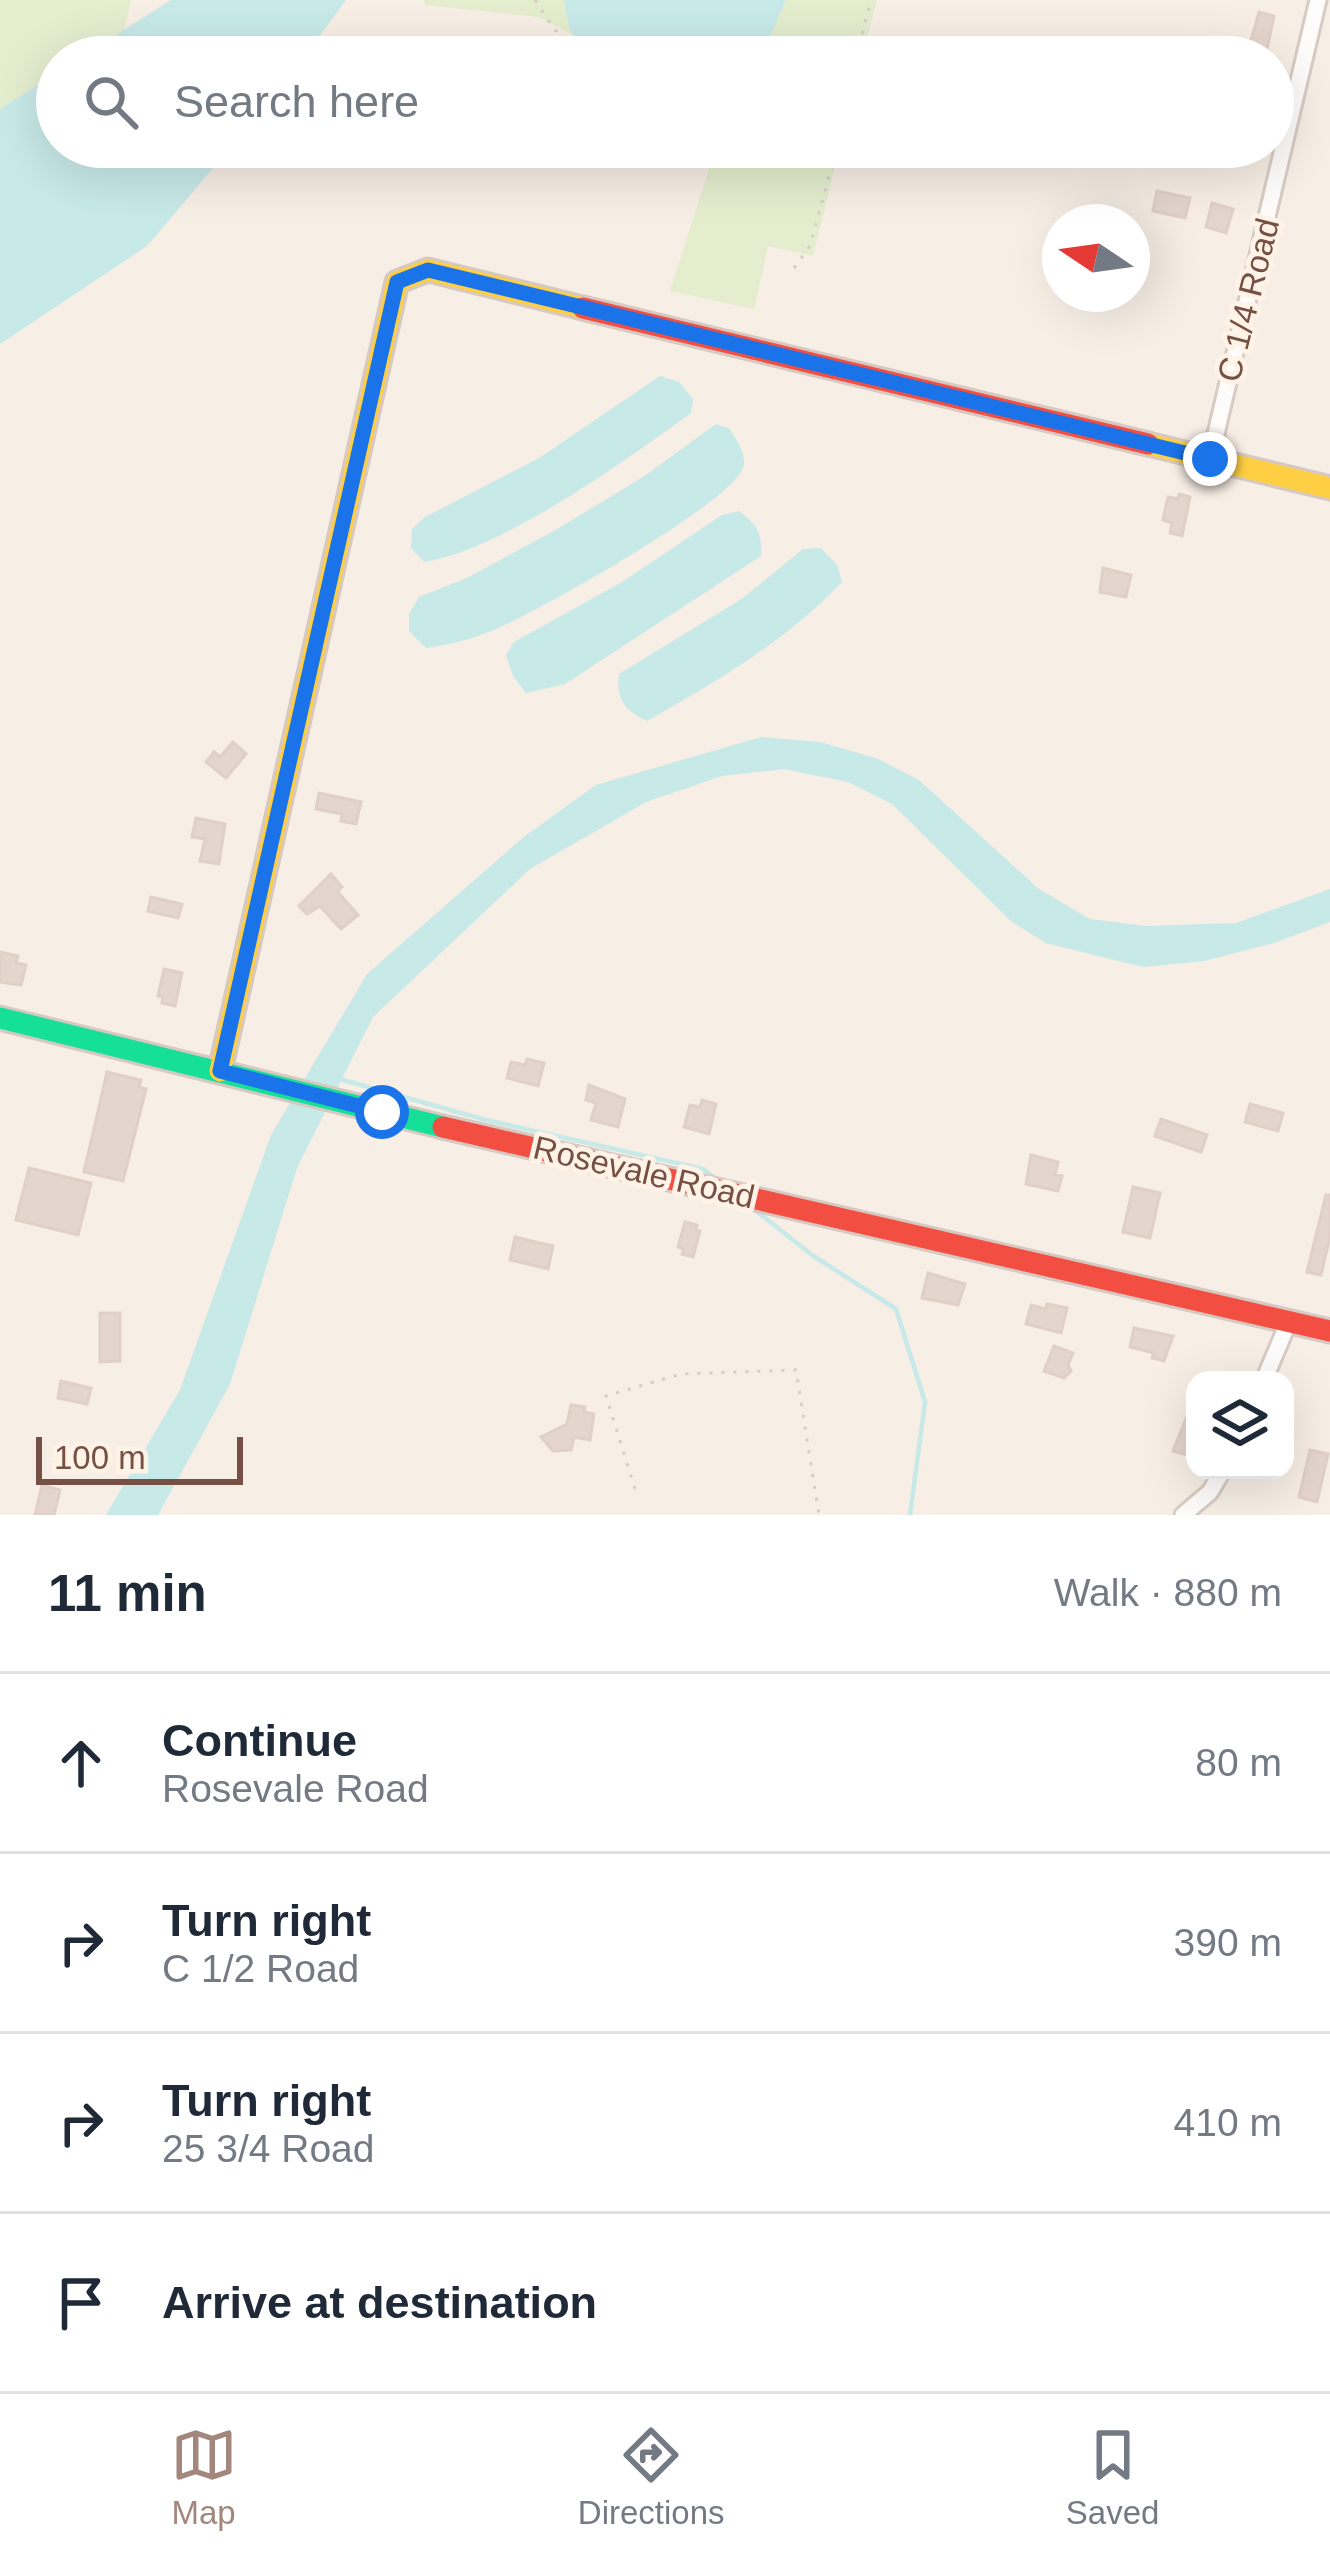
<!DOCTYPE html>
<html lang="en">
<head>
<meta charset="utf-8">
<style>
	body { margin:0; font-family:Arial,sans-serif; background:#f6f6f7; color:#1f2937 }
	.controls { position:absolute; right:36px; bottom:36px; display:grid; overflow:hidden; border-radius:24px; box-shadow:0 12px 48px #0002 }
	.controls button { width:108px; height:108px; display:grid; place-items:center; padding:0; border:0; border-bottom:3px solid #e0e1e3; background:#fff; color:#1f2937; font:60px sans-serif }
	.compass { position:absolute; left:1042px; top:204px; width:108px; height:108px; border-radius:50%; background:#fff; box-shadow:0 12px 48px #0002; rotate:283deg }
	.scale { position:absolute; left:36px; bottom:30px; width:207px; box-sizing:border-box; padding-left:12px; border:6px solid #765044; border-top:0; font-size:33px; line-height:42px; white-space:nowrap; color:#765044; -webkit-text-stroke:9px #fff2e6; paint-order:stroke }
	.stop { position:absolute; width:36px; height:36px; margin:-27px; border:9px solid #1a73e8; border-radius:50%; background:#fff }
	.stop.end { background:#1a73e8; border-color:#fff; box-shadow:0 3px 12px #0008 }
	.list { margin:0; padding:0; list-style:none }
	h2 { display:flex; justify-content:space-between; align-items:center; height:156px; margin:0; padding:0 48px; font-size:51px }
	h2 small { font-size:39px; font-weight:400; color:#747a83 }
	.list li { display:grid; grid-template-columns:78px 1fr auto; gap:36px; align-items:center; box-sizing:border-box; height:180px; padding:0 48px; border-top:3px solid #e0e1e3 }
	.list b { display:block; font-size:45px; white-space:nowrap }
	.list p { margin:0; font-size:39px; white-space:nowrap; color:#747a83 }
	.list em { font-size:39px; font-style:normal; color:#747a83 }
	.icon { flex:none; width:66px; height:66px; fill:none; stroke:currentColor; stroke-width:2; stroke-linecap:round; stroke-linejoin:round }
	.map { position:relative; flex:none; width:1330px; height:1515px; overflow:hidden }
	.search { position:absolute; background:#fff; box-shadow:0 12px 48px #0002; left:36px; right:36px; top:36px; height:132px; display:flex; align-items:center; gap:30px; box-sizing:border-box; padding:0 42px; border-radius:66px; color:#747a83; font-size:45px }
	.sheet { height:876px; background:#fff }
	nav { display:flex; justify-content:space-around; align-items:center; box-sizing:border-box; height:168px; border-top:3px solid #e0e1e3; background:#fff; font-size:33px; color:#747a83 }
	nav a { display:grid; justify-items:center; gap:6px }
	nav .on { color:#a3877c }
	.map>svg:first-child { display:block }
</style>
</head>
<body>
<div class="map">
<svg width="1330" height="1515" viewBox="0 0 1330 1515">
	<rect width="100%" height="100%" fill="#f7eee5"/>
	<g fill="#e4edce">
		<path d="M0 0H131L124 30 81 57H57V73L0 109Z"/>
		<path d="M424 0H564L572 35 539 17 425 5Z"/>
		<path d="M786 0H877L862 57H761Z"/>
		<path d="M716 147H840L813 256 768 246 754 309 670 291Z"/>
	</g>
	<g fill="#c7e9e8">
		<path d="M171 0H346L304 57H81Z"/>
		<path d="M564 0H786L761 57C718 57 614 69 581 44 568 35 567 14 564 0Z"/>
		<path d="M57 73V147H231L147 246 0 344V109Z"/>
		<path d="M660 376 679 382 693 399 691 413C626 460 502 550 424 562L411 548 412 529 425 517 539 458Z"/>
		<path d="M716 424 730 429C737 442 750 457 741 472 721 508 533 615 489 632 469 640 447 645 426 648L409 631V614L419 597 469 577 559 528 643 477Z"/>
		<path d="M739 511C756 523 763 535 761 556L565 684 526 693 513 676 506 655 514 642 622 582 722 515Z"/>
		<path d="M821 548 837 565 842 582C786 641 717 681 647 721 624 710 616 699 619 674L743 598 803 549Z"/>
		<path d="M761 737 821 742 878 759 919 780 1039 889 1090 919 1146 926 1236 923 1330 889V922L1274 943 1204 961 1143 967 1046 943 1012 922 892 804 848 782 784 769 722 776 646 802 530 869 373 1017 297 1168 230 1384 158 1515H106L180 1390 271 1135 367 974 525 836 596 785Z"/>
	</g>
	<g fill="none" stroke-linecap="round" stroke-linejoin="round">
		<g stroke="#c7e9e8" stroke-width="4.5">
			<path d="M336 1078 486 1120 703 1169 718 1180"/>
			<path d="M750 1206 812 1255 896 1309 925 1402 910 1515"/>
		</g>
	</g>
	<g fill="#e4d5cd" stroke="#e0d0c7" stroke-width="3">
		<path d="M1259 12 1274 16 1267 49 1250 44Z"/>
		<path d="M1157 191 1190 198 1185 218 1153 211Z"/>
		<path d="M1212 203 1233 209 1226 233 1206 227Z"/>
		<path d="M1179 494 1190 497 1182 536 1170 533 1172 523 1163 520 1168 497 1178 499Z"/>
		<path d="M1103 568 1131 575 1126 597 1100 592Z"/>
		<path d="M233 742 246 754 226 778 206 762 214 752 220 757Z"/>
		<path d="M319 793 361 802 356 824 341 821 342 814 316 809Z"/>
		<path d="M196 818 225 824 219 864 200 861 205 839 192 837Z"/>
		<path d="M331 874 342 887 337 891 358 915 341 929 320 906 307 914 299 906Z"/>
		<path d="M151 897 182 904 178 918 148 911Z"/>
		<path d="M0 952 18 956 16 963 26 965 21 985 0 982Z"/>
		<path d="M164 969 182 973 175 1006 162 1003 163 997 158 996Z"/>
		<path d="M527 1059 544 1063 538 1086 507 1078 511 1062 525 1065Z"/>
		<path d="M107 1072 141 1080 139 1087 146 1089 123 1181 84 1172Z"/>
		<path d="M589 1085 625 1099 618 1127 591 1120 596 1103 586 1100Z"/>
		<path d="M702 1100 716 1104 709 1134 684 1127 690 1105 700 1107Z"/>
		<path d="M1250 1104 1283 1113 1278 1131 1245 1122Z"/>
		<path d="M1161 1119 1207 1135 1201 1152 1155 1136Z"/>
		<path d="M1031 1155 1058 1162 1055 1175 1062 1176 1058 1191 1026 1184Z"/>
		<path d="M29 1168 91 1183 78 1235 16 1220Z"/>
		<path d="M1133 1187 1160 1193 1150 1238 1123 1232Z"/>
		<path d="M1326 1195H1330V1236L1321 1275 1307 1272Z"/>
		<path d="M685 1222 697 1225 696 1230 700 1231 693 1257 682 1254 684 1249 678 1247Z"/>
		<path d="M515 1237 553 1246 548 1269 510 1260Z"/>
		<path d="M928 1273 965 1284 958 1305 922 1298Z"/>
		<path d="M1047 1304 1067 1308 1061 1333 1026 1324 1031 1305 1046 1309Z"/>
		<path d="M100 1313H120V1361L100 1362Z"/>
		<path d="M1134 1328 1173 1336 1164 1361 1152 1358 1154 1353 1130 1347Z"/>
		<path d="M1054 1346 1073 1353 1068 1365 1071 1371 1064 1378 1044 1371Z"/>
		<path d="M61 1381 91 1388 87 1404 58 1398Z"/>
		<path d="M571 1405 585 1407 584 1412 594 1414 590 1440 574 1437 571 1450 553 1451 541 1437 567 1424Z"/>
		<path d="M1191 1406 1195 1407V1457L1173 1451Z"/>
		<path d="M1310 1450 1328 1454 1317 1502 1299 1497Z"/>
		<path d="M42 1485 60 1490 54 1515H35Z"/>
	</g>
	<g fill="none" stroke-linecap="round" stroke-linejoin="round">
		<g stroke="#d8cbc4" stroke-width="21">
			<g id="street">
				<path d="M1210 459 1318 0"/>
				<path d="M1264 1380 1289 1321"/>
				<path d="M1183 1515 1210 1492 1223 1470"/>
			</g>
		</g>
		<g stroke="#d7c9c2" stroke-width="27">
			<path id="fast" d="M0 1018 443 1127"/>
		</g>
		<g stroke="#d7c9c2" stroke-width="27">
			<g id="slow">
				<path d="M1148 444 1330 488"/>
				<path d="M220 1071 397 282 428 270 583 308"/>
			</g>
		</g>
		<g stroke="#d7c9c2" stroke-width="27">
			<g id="jam">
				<path d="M583 308 1148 444"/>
				<path d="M443 1127 1330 1331"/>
			</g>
		</g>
		<g stroke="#d7ccc7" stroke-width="3" stroke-dasharray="3 9" stroke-linecap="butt">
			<path d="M535 0 555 30 596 57"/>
			<path d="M856 57 871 0"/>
			<path d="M794 268 810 246 837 147"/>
			<path d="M635 1489 606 1396 681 1374 796 1370 819 1515"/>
		</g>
		<use href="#street" stroke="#fefcfb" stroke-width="15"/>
		<use href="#fast" stroke="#16e098" stroke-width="21"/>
		<use href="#slow" stroke="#ffcf43" stroke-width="21"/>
		<use href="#jam" stroke="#f24e42" stroke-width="21"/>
	</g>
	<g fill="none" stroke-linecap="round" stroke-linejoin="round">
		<path stroke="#1a73e8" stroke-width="15" d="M382 1112 220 1071 397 282 428 270 1210 459"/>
	</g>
	<g text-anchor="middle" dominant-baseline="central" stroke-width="10" stroke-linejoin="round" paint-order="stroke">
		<g font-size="33" fill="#765044" stroke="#fff2e6">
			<text transform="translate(1248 300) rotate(-76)">C 1/4 Road</text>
			<text transform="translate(644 1172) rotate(13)">Rosevale Road</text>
		</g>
	</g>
</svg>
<div class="controls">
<button><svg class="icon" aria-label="layers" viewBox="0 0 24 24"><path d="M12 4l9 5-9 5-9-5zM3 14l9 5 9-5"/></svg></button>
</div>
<svg class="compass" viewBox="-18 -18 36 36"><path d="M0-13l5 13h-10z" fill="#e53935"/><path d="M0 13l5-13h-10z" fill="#747a83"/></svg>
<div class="scale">100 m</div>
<div class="stop" style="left:382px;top:1112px"></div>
<div class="stop end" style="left:1210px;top:459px"></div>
<div class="search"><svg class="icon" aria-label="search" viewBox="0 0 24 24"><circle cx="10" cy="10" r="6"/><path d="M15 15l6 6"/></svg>Search here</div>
</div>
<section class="sheet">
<h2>11 min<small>Walk · 880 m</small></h2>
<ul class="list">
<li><svg class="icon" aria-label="ahead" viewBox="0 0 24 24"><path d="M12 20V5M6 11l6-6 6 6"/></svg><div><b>Continue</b><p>Rosevale Road</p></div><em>80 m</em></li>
<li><svg class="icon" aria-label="right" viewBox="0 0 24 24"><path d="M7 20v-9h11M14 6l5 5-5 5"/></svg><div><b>Turn right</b><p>C 1/2 Road</p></div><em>390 m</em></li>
<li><svg class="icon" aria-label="right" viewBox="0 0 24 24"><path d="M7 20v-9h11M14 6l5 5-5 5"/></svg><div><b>Turn right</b><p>25 3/4 Road</p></div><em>410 m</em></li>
<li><svg class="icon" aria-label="arrive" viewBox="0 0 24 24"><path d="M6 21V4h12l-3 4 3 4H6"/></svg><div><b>Arrive at destination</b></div></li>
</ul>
</section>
<nav>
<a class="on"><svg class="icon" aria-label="map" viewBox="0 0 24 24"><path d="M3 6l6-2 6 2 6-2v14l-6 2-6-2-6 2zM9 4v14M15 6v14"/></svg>Map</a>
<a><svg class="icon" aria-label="directions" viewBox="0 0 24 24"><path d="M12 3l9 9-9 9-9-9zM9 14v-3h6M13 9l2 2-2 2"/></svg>Directions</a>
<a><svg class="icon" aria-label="saved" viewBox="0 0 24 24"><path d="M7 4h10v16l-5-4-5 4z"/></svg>Saved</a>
</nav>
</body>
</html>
